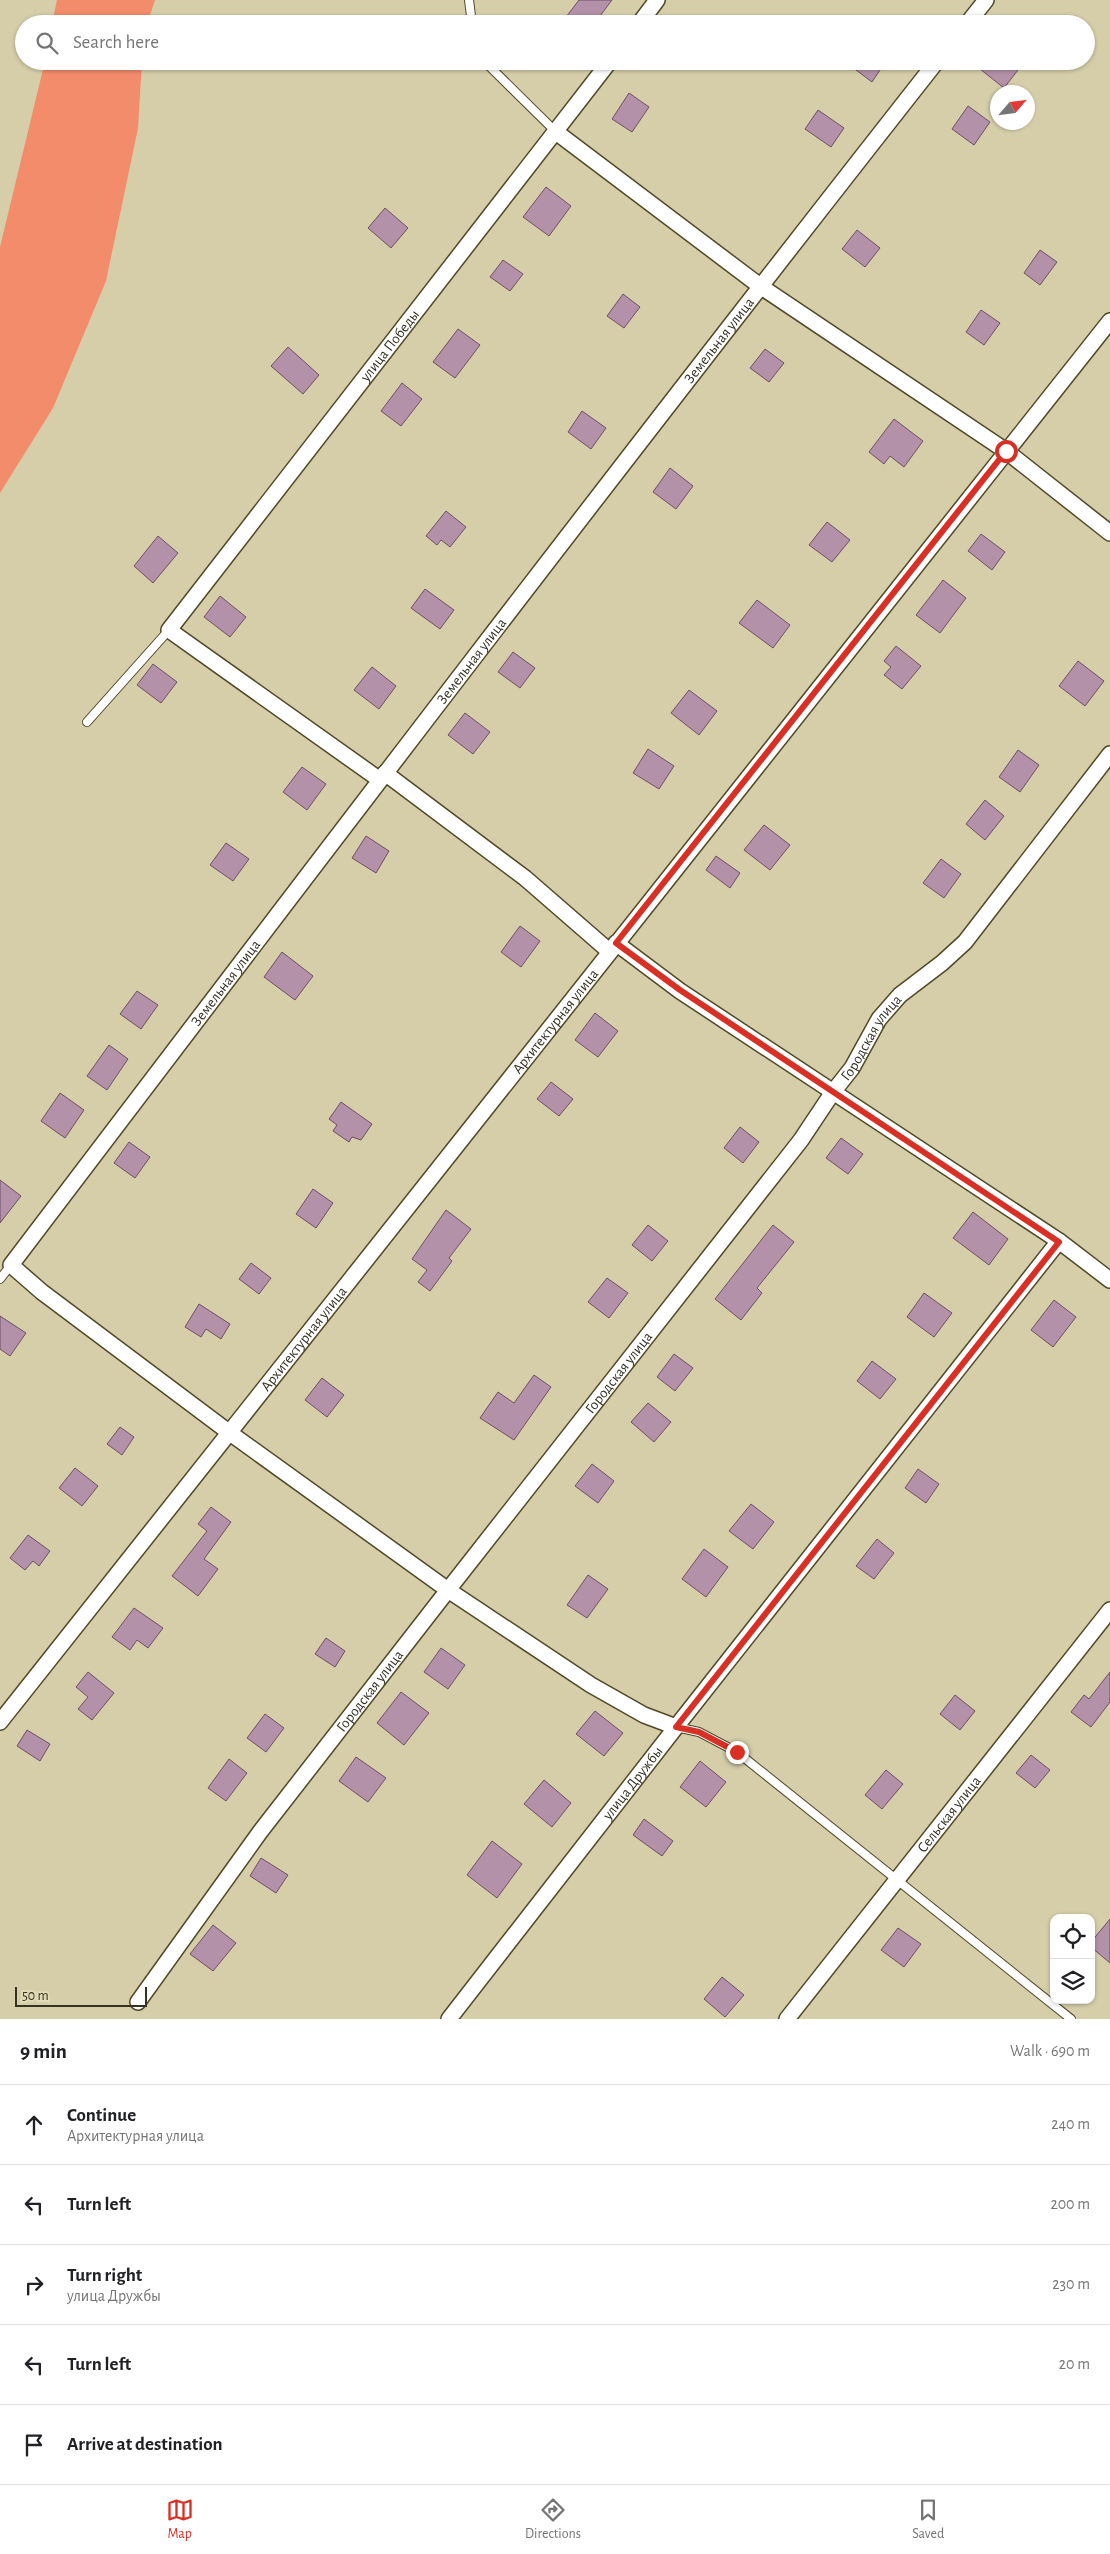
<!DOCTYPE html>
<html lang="en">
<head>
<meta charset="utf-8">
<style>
	body { margin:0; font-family:"Alegreya Sans",sans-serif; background:#f2f2f2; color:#202124 }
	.controls { position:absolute; right:15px; bottom:15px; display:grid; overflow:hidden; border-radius:10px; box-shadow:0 1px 4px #0004 }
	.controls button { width:45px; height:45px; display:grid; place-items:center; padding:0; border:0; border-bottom:1px solid #e0e0e0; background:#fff; color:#202124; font:25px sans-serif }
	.compass { position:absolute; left:990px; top:85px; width:45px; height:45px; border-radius:50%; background:#fff; box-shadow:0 1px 4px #0004; rotate:62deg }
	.scale { position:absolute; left:15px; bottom:12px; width:132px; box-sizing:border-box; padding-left:5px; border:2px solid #353224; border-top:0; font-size:14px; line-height:18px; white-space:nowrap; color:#353224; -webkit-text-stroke:4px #e2dbb5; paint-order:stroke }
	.stop { position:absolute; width:15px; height:15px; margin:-11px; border:4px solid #d93025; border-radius:50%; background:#fff }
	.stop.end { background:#d93025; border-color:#fff; box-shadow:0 1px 5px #0008 }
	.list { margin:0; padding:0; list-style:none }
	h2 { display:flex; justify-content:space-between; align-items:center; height:65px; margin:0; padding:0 20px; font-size:21px }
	h2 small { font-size:16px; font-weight:400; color:#757577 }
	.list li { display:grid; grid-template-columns:32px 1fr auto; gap:15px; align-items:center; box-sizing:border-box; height:80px; padding:0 20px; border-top:1px solid #e0e0e0 }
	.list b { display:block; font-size:19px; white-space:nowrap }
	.list p { margin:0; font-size:16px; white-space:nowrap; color:#757577 }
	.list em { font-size:16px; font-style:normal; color:#757577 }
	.icon { flex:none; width:28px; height:28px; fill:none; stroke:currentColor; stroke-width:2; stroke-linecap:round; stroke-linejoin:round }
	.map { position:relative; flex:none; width:1110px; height:2019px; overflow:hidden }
	.search { position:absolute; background:#fff; box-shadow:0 1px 4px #0004; left:15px; right:15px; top:15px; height:55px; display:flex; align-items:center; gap:12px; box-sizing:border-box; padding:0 18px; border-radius:28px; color:#757577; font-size:19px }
	.sheet { height:465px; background:#fff }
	nav { display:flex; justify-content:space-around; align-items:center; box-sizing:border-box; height:70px; border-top:1px solid #e0e0e0; background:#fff; font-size:14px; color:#757577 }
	nav a { display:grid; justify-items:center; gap:2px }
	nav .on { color:#d93025 }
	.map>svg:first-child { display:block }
</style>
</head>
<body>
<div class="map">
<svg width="1110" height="2019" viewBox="0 0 1110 2019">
	<rect width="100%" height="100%" fill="#d5cea9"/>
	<g fill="#f28c6b">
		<path d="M57 0H155L147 24H52Z"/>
		<path d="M45 61H142L138 128 106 281 53 408 0 493V247Z"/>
	</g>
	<g fill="#b391a8" stroke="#6e5064">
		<path d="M579 0H612L594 24H576L566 17Z"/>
		<path d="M844 61H886L872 82Z"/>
		<path d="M986 61H1025L1004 88 980 69Z"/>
		<path d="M629 93 649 107 632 132 612 119Z"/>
		<path d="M968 106 990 122 974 145 952 129Z"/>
		<path d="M818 110 844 128 831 147 805 129Z"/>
		<path d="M546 187 571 206 549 236 523 217Z"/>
		<path d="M385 208 408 228 391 248 368 228Z"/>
		<path d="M857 230 880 248 865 267 842 249Z"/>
		<path d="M1040 250 1057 262 1040 285 1024 273Z"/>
		<path d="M503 260 523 274 510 291 490 277Z"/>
		<path d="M623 294 640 307 624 328 607 316Z"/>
		<path d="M981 310 1000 323 984 345 966 332Z"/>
		<path d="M458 329 480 345 455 378 433 362Z"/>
		<path d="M288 347 319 375 303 394 271 366Z"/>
		<path d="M765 349 784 363 769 382 750 368Z"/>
		<path d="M402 383 422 399 401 426 381 411Z"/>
		<path d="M582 411 606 428 591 449 568 432Z"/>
		<path d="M894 419 923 441 904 467 890 456 884 464 869 452Z"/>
		<path d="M670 468 693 486 676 509 653 492Z"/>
		<path d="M446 511 466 527 450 547 441 540 437 545 426 536Z"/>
		<path d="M827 522 850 540 832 562 809 545Z"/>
		<path d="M981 534 1005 552 992 570 968 551Z"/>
		<path d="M158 536 178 553 153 583 134 566Z"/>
		<path d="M943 580 966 598 940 633 916 615Z"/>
		<path d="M425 589 454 610 440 629 411 608Z"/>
		<path d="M220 596 246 617 230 637 204 617Z"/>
		<path d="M757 600 790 625 773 648 739 623Z"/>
		<path d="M896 646 921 666 902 689 884 675 891 667 884 661Z"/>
		<path d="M513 652 535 668 520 688 498 672Z"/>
		<path d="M1078 661 1104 681 1085 706 1059 686Z"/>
		<path d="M153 664 177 682 161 703 137 685Z"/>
		<path d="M372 667 396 686 379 709 354 690Z"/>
		<path d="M689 690 717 711 699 735 671 713Z"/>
		<path d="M465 713 490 732 473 754 448 735Z"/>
		<path d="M648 749 674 766 659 789 633 773Z"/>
		<path d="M1018 750 1039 765 1020 792 999 777Z"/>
		<path d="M302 767 326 784 307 810 283 792Z"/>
		<path d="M985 800 1004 816 985 840 966 824Z"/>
		<path d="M764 825 790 845 770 870 744 850Z"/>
		<path d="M366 836 389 851 376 873 352 858Z"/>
		<path d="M226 843 249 859 233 881 210 865Z"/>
		<path d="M716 856 740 873 730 888 706 870Z"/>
		<path d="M941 859 961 874 944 898 923 883Z"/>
		<path d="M520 926 540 941 521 967 501 952Z"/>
		<path d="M282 952 313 976 295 1000 264 977Z"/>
		<path d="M137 991 158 1005 141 1029 120 1014Z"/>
		<path d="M595 1013 618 1031 598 1057 575 1040Z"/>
		<path d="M109 1045 128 1059 107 1090 87 1076Z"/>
		<path d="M551 1082 573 1099 559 1116 537 1099Z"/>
		<path d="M60 1093 84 1110 65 1138 41 1121Z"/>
		<path d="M341 1102 372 1124 361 1140 352 1137 349 1142 333 1131 337 1125 329 1119Z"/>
		<path d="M740 1127 759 1142 743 1163 724 1148Z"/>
		<path d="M841 1138 863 1154 848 1174 826 1158Z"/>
		<path d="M129 1142 150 1157 135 1178 114 1163Z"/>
		<path d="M0 1180 21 1196 0 1223Z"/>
		<path d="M313 1189 333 1203 316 1228 296 1214Z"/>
		<path d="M446 1210 471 1229 449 1258 452 1261 430 1291 418 1282 427 1270 412 1259Z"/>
		<path d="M973 1212 1008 1239 989 1265 953 1238Z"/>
		<path d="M648 1225 668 1241 652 1261 632 1245Z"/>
		<path d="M773 1225 794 1242 757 1288 762 1293 741 1320 715 1299Z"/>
		<path d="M251 1263 271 1278 259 1294 239 1279Z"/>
		<path d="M607 1278 628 1293 609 1318 588 1302Z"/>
		<path d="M924 1293 952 1313 934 1337 907 1317Z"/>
		<path d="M1054 1300 1076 1317 1053 1347 1031 1330Z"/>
		<path d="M199 1304 230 1324 221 1339 206 1329 201 1337 185 1327Z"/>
		<path d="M0 1316 26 1333 10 1356 0 1349Z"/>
		<path d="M674 1354 693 1368 675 1391 657 1377Z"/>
		<path d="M872 1361 896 1379 880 1399 857 1381Z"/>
		<path d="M534 1375 551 1387 514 1440 480 1418 498 1392 514 1403Z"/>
		<path d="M322 1378 344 1395 327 1417 305 1400Z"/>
		<path d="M648 1403 671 1422 654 1442 631 1422Z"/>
		<path d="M120 1427 134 1437 122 1455 107 1444Z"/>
		<path d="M592 1464 614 1481 598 1503 575 1486Z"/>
		<path d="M75 1468 98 1486 82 1506 59 1488Z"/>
		<path d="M918 1469 939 1484 926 1503 905 1488Z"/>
		<path d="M751 1504 774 1522 753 1549 729 1531Z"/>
		<path d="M211 1507 231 1522 204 1559 218 1569 198 1596 172 1576 207 1531 198 1524Z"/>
		<path d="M28 1535 50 1551 39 1566 33 1561 25 1570 10 1558Z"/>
		<path d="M877 1539 894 1553 874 1579 856 1566Z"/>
		<path d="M704 1549 728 1567 706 1597 682 1579Z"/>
		<path d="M588 1575 608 1589 587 1618 567 1605Z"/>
		<path d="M134 1608 163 1628 148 1648 137 1640 130 1650 112 1637Z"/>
		<path d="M326 1638 345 1651 335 1667 315 1654Z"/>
		<path d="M441 1648 465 1665 448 1689 424 1672Z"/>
		<path d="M88 1672 114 1693 92 1720 78 1709 88 1697 76 1687Z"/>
		<path d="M1110 1672V1702L1091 1727 1071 1712 1084 1695 1089 1699Z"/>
		<path d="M401 1692 429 1713 404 1745 377 1723Z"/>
		<path d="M955 1695 975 1711 960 1730 940 1714Z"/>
		<path d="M595 1711 623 1733 604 1756 576 1734Z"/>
		<path d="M265 1714 284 1728 266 1752 247 1738Z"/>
		<path d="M27 1730 50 1744 40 1761 17 1746Z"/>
		<path d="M1031 1755 1050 1770 1035 1788 1016 1773Z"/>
		<path d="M356 1757 386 1778 368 1802 339 1781Z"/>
		<path d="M229 1759 247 1773 226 1801 208 1788Z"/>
		<path d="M700 1761 726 1782 706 1807 680 1787Z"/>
		<path d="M886 1770 903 1784 882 1809 865 1795Z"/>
		<path d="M544 1780 571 1803 552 1827 524 1804Z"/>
		<path d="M644 1819 673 1841 662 1856 633 1835Z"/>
		<path d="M492 1841 522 1864 497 1898 467 1875Z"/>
		<path d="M261 1858 288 1875 276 1893 250 1876Z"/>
		<path d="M1110 1919V1963L1091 1947V1942Z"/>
		<path d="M213 1925 236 1943 213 1971 190 1954Z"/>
		<path d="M898 1928 921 1944 904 1967 881 1950Z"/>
		<path d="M722 1977 744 1995 725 2017 704 1999Z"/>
	</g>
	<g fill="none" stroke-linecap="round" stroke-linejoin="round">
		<g stroke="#4f4928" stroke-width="10">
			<g id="lane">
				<path d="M469 0 472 24"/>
				<path d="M484 61 556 132"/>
				<path d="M87 722 169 630"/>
				<path d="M0 1279 11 1265"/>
				<path d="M676 1727 699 1732 737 1752 1071 2019"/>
			</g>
		</g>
		<g stroke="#4f4928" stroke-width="18">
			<g id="street">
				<path d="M639 24 657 0"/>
				<path d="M967 24 986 0"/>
				<path d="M556 132 760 286 1006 451 1110 533"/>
				<path d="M385 773 525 878 609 951"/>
				<path id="s1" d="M380 780 169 630 610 61"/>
				<path d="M616 943 680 991 1059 1241 1110 1280"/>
				<path id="s2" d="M0 1722 1110 321"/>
				<path id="s3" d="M676 1727 644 1715 591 1685 448 1590 230 1433 42 1292 11 1265C317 862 624 459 937 61"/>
				<path id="s4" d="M138 2002 260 1832 448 1590 801 1140 833 1092 852 1068 879 1019 900 995 942 963 965 942 1110 754"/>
				<path id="s5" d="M449 2019 676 1727 1059 1241"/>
				<path id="s6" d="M787 2019 1110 1610"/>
			</g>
		</g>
		<use href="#lane" stroke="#fff" stroke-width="8"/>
		<use href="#street" stroke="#fff" stroke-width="15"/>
	</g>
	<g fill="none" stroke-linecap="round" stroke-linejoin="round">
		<path stroke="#d93025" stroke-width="6" d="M737 1752 699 1732 676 1727 1059 1242 680 990 616 943 1006 451"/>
	</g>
	<g text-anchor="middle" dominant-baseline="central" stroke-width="5" stroke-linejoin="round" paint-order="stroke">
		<g font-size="15" fill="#353224" stroke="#e2dbb5">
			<text stroke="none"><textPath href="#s3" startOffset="1976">Земельная улица</textPath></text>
			<text stroke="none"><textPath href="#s1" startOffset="619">улица Победы</textPath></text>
			<text stroke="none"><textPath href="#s3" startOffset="1571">Земельная улица</textPath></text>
			<text stroke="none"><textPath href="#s3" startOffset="1166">Земельная улица</textPath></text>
			<text stroke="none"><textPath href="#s2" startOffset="894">Архитектурная улица</textPath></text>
			<text stroke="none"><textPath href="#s4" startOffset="1212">Городская улица</textPath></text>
			<text stroke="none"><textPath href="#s2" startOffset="489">Архитектурная улица</textPath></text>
			<text stroke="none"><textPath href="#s4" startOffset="792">Городская улица</textPath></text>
			<text stroke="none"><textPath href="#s4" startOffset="388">Городская улица</textPath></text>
			<text stroke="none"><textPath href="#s5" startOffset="299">улица Дружбы</textPath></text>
			<text stroke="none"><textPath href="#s6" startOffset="261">Сельская улица</textPath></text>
		</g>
	</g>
</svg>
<div class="controls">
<button><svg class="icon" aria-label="locate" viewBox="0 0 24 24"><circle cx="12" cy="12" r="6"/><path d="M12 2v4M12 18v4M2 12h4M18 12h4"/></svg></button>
<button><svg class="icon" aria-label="layers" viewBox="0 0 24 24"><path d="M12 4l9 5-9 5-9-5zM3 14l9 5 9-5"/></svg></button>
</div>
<svg class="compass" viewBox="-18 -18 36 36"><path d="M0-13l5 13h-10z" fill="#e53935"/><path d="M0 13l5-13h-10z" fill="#757577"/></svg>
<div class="scale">50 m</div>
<div class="stop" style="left:1006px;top:451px"></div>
<div class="stop end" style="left:737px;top:1752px"></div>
<div class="search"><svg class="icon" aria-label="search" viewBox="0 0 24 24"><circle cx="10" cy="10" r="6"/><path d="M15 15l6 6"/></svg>Search here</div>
</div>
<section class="sheet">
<h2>9 min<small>Walk · 690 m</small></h2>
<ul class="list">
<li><svg class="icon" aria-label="ahead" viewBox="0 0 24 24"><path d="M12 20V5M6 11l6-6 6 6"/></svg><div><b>Continue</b><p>Архитектурная улица</p></div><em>240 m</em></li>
<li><svg class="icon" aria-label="left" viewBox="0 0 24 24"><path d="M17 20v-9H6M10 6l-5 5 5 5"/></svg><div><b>Turn left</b></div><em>200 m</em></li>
<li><svg class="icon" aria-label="right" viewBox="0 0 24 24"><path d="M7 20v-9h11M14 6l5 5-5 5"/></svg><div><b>Turn right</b><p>улица Дружбы</p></div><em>230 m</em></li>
<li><svg class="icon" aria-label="left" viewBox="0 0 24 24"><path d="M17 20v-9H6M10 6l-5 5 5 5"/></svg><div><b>Turn left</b></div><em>20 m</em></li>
<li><svg class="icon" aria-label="arrive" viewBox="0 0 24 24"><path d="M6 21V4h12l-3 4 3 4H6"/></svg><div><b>Arrive at destination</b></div></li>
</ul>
</section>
<nav>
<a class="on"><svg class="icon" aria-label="map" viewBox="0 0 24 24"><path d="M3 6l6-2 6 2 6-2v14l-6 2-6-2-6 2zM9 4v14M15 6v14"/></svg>Map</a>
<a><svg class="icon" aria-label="directions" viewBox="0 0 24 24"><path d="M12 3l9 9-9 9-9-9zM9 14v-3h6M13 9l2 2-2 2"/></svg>Directions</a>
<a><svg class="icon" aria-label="saved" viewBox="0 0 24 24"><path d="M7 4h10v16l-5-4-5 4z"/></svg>Saved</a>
</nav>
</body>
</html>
